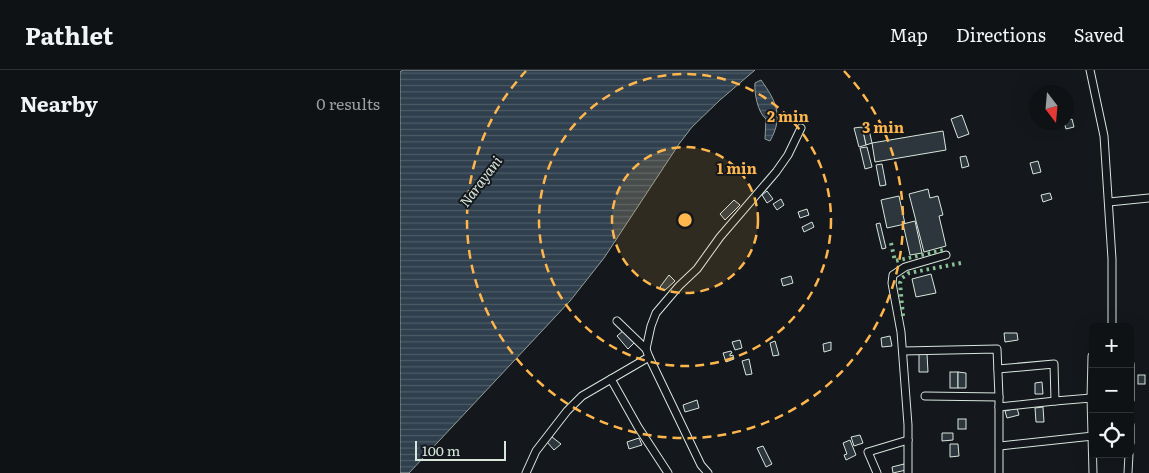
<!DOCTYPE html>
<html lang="en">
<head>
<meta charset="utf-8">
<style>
	body { margin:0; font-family:Literata,serif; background:#1d2022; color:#f1f3f6 }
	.controls { position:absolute; right:15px; bottom:15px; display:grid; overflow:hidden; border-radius:8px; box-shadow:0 5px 20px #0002 }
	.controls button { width:45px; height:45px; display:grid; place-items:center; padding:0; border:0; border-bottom:1px solid #2f3234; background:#0f1215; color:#f1f3f6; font:25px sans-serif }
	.compass { position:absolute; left:629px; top:15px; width:45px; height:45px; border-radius:50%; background:#0f1215; box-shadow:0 5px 20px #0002; rotate:164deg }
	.scale { position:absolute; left:15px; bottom:12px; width:91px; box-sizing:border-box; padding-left:5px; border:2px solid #d8e6dc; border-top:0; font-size:14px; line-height:18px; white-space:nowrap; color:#d8e6dc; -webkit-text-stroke:4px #14181c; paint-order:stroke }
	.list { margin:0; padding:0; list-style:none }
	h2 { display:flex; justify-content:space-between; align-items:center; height:65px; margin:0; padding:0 20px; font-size:21px }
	h2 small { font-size:16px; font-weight:400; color:#9b9ea0 }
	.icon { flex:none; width:28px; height:28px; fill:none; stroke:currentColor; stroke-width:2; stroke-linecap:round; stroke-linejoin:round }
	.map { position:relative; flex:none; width:749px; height:403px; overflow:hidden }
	header { display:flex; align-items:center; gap:30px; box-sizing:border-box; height:70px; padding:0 25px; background:#0f1215; border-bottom:1px solid #2f3234 }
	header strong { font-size:24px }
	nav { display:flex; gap:28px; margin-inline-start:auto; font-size:18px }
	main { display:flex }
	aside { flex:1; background:#0f1215 }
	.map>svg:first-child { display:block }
</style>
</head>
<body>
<header>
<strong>Pathlet</strong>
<nav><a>Map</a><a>Directions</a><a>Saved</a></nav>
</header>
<main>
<aside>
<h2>Nearby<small>0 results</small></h2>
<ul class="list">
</ul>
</aside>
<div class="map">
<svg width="749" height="403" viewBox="0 0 749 403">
	<defs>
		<pattern id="water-rules" width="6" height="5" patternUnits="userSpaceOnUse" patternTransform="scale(1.25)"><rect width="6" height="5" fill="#2f3f4d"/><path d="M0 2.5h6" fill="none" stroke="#4c5b66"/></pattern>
	</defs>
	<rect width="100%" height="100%" fill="#14181c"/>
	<g fill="url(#water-rules)" stroke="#939e99">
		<path d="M3 0H355L320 30 292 57 279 74 204 188 170 231 9 403H0V2Z"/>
		<path d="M361 10C376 31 384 46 370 71L365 69 366 49C358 43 354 23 355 13Z"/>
	</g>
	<g fill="#2c363c" stroke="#d8e6dc">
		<path d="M562 45 569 64 558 68 551 49Z"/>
		<path d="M672 49 674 57 666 59 664 52Z"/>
		<path d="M468 55 472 73 466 75 462 57Z"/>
		<path d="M462 57 466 75 459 77 454 58Z"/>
		<path d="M543 61 546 80 475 92 472 73Z"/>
		<path d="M467 77 472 97 465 99 460 78Z"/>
		<path d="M566 86 569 96 562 98 560 87Z"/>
		<path d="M638 91 641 102 633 104 630 93Z"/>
		<path d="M482 94 486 115 480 116 476 95Z"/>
		<path d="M528 119 530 128 538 126 543 145 539 146 546 176 524 182 509 124Z"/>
		<path d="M367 121 373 129 367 133 362 125Z"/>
		<path d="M650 123 652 129 643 132 641 125Z"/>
		<path d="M499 126 505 154 487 158 481 130Z"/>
		<path d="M381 129 384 135 377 140 373 134Z"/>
		<path d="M334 130 340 135 325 150 320 144Z"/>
		<path d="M407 139 409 145 400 148 398 142Z"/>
		<path d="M515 151 522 183 510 185 503 154Z"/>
		<path d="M412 152 414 157 404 162 402 157Z"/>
		<path d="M480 153 486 178 482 179 476 154Z"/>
		<path d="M531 204 536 223 516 227 512 209Z"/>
		<path d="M269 205 275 211 264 221 260 217Z"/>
		<path d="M391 206 393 213 383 216 381 209Z"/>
		<path d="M224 260 235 272 228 279 217 266Z"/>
		<path d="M604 263H617L618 270 605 272Z"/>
		<path d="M490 266 492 276 482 277 481 268Z"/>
		<path d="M340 270 342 278 335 280 332 272Z"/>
		<path d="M375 271 379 285 373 286 370 273Z"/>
		<path d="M431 272V280L424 282 423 274Z"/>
		<path d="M331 281 332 283 330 284V286L333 285 334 289 326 292 323 283Z"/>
		<path d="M519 284H527L528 302H519Z"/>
		<path d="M349 289 352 304 346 305 342 291Z"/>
		<rect x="550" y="302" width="8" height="16"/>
		<path d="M558 302 566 303V318H558Z"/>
		<rect x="738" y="305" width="7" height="9"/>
		<path d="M642 312 643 324H635V313Z"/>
		<path d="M297 330 299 338 285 342 283 335Z"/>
		<path d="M643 337 644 352H636L635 338Z"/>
		<path d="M617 338 619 345 607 348 605 341Z"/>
		<rect x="558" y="349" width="8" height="10"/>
		<path d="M542 363H553V370L542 371Z"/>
		<path d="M460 365 463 373 454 376 451 367Z"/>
		<path d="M152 367 161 374 154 380 147 372Z"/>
		<path d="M239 368 242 375 229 379 227 372Z"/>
		<path d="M450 370 456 385 446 390 444 385 447 384 443 373Z"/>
		<path d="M550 374H558L559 386 550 387Z"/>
		<path d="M363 376 372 394 366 397 357 378Z"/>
		<path d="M504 394 506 400 493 403 492 397Z"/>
	</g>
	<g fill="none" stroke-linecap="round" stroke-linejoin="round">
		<g stroke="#d8e6dc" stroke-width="9">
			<g id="minor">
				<path d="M690 0 704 66 712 189V257"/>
				<path d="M709 132 749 128"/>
				<path d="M217 251 246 279"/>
				<path d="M503 281 597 279 599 327V403"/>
				<path d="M730 294V330"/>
				<path d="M598 299 654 294 655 331 691 328 693 403"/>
				<path d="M211 309 238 357 268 403"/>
				<path d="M525 326 599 327"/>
				<path d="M691 328 692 286"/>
				<path d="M599 337 655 331"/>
				<path d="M730 355V373"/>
				<path d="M600 376 693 366"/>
				<path d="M126 403 136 381 167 341 182 326 249 287"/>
				<path d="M308 403 301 395 249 287 246 279 251 256 256 243 279 216 297 199 320 167 376 102 388 85 401 58"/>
				<path d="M477 403 468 382 508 370"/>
				<path d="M508 403V355L501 262 492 213 493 205 505 197 546 185"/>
				<path d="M728 403 729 384"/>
			</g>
		</g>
		<use href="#minor" stroke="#14181c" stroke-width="7"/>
		<g stroke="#8ac095" stroke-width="4" stroke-dasharray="2.5 4" stroke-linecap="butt">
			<path d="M491 173 495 191 544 180"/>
			<path d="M503 246 500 213 502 208 509 203 561 193"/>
		</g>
	</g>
	<circle cx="285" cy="150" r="73" fill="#ffb74d" fill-opacity=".12"/>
	<g fill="none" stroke="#ffb74d" stroke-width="2.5" stroke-dasharray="9 6">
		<circle cx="285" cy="150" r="73"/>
		<circle cx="285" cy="150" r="146"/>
		<path d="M444 1A218 218 0 1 1 126 1"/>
	</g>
	<g text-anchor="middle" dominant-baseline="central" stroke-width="4" stroke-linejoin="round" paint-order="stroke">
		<g font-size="14" font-style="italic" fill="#d8e6dc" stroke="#14181c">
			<text transform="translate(80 111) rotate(-53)">Narayani</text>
		</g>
	</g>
	<circle cx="285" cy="150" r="8" fill="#ffb74d" stroke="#14181c" stroke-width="2.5"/>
	<g font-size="15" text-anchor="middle" font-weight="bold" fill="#ffb74d" stroke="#14181c" stroke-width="4" stroke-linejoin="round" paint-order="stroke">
		<text x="388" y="52">2 min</text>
		<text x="483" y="63">3 min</text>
		<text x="337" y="104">1 min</text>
	</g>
</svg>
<div class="controls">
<button>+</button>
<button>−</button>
<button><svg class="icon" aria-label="locate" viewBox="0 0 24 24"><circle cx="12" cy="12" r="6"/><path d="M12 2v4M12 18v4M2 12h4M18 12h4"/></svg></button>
</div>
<svg class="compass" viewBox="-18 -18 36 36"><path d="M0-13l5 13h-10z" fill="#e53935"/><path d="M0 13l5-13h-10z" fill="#9b9ea0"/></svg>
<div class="scale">100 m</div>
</div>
</main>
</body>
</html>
